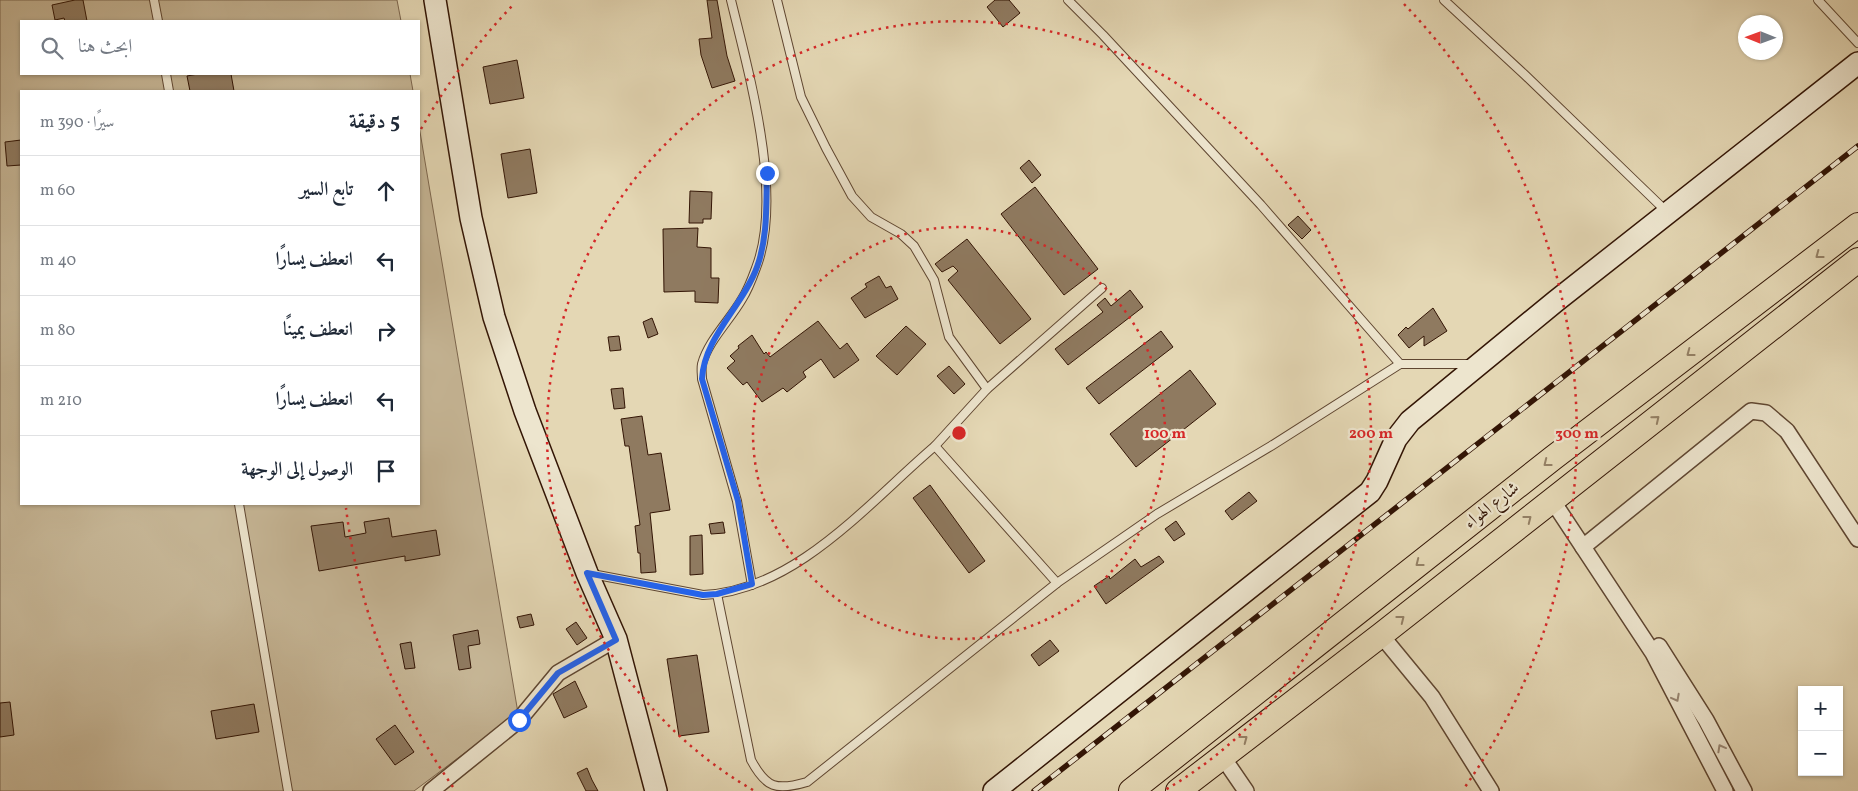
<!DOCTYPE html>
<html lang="ar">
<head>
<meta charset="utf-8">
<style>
	body { margin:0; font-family:Vollkorn,Amiri,serif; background:#f6f6f7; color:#1f2937; direction:rtl }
	.controls { position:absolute; right:15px; bottom:15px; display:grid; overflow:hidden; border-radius:0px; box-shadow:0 1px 4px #0004 }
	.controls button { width:45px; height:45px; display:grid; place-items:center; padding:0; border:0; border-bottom:1px solid #e0e1e3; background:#fff; color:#1f2937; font:25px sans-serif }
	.compass { position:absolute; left:1738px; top:15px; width:45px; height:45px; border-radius:50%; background:#fff; box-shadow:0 1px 4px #0004; rotate:271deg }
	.stop { position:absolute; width:15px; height:15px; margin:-11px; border:4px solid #2563eb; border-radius:50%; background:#fff }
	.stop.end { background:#2563eb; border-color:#fff; box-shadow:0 1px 5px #0008 }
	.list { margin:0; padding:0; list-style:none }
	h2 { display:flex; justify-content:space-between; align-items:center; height:65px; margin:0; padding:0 20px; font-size:21px }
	h2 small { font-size:16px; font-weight:400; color:#747a83 }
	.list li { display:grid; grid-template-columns:32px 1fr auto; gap:15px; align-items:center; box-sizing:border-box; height:70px; padding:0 20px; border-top:1px solid #e0e1e3 }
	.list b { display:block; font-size:19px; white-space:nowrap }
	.list em { font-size:16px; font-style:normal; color:#747a83 }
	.icon { flex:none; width:28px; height:28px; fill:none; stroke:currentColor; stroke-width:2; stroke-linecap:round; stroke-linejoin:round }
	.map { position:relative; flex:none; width:1858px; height:791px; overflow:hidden; direction:ltr }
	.search { position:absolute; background:#fff; box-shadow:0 1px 4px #0004; left:20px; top:20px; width:400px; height:55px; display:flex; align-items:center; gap:12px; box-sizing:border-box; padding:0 18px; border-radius:0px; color:#747a83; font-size:19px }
	.panel { position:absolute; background:#fff; box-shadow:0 1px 4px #0004; left:20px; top:90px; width:400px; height:415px; border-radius:0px; direction:rtl }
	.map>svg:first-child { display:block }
</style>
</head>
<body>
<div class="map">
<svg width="1858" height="791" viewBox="0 0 1858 791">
	<rect width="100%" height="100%" fill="#e4d7b4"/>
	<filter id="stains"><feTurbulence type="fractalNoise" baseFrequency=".004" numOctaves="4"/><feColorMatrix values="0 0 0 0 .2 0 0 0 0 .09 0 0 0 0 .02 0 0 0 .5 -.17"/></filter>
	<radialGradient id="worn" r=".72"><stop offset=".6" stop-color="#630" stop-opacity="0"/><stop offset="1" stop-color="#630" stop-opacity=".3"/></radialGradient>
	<path fill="#c6b696" stroke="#7c664e" d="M0 0H397L401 21H21V74H410L413 91H21V504H419V126L518 713 414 791H0Z"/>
	<g fill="#8f7a60" stroke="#331505">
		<path d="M75 0H83L87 21H65L64 18 55 20 52 5Z"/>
		<path d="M707 0H717L727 56 735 81 712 88 701 55 699 39 712 38Z"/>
		<path d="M995 0H1009L1020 13 1003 27 987 7Z"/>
		<path d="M517 60 524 98 490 104 483 67Z"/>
		<path d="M198 74H231L234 91H190L187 76Z"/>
		<path d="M21 140V165L7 166 5 142Z"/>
		<path d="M530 149 537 193 508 198 501 154Z"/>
		<path d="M1029 160 1041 175 1032 183 1020 168Z"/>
		<path d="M1035 187 1098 269 1064 295 1001 214Z"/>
		<path d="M690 191 712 192 711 219H703V223H689Z"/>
		<path d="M1298 216 1311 230 1302 239 1288 225Z"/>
		<path d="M698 228 697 247 711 248V278H719L718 303 695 302V291L664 292 663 229Z"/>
		<path d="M967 239 1031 319 1000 344 948 280 958 271 953 266 942 272 935 264Z"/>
		<path d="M879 276 886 288 891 286 898 299 865 318 851 298 867 287 865 284Z"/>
		<path d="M1130 290 1143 307 1068 365 1055 349 1103 312 1097 305 1105 298 1111 306Z"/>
		<path d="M1433 308 1447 331 1424 346V336L1409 348 1398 335 1406 327 1408 329Z"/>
		<path d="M652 318 658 334 648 338 643 322Z"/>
		<path d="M818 321 840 349 847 343 859 360 834 378 821 359 803 372 806 377 787 392 783 388 762 402 747 382 743 385 727 368 735 361 730 356 739 348 738 346 752 335 764 354 766 352 770 357Z"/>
		<path d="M906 326 926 344 897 375 876 356Z"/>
		<path d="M1161 331 1173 347 1099 404 1086 388Z"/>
		<path d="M619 336 621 350 610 351 608 337Z"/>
		<path d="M949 366 965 384 954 394 937 376Z"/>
		<path d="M1190 370 1216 404 1136 467 1110 434Z"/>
		<path d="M623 388 625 408 614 409 611 389Z"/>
		<path d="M642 416 648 455 661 453 670 510 650 513 656 572 641 573 640 553H638L635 526 640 525 629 446H625L621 419Z"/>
		<path d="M930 485 985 561 969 573 913 498Z"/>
		<path d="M1249 492 1257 501 1232 520 1225 511Z"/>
		<path d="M389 518 392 537 436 530 440 555 405 561V556L319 571 311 526 343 522 345 537 366 533 364 522Z"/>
		<path d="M1176 521 1185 534 1174 541 1165 529Z"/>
		<path d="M723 522 725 533 711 534 709 524Z"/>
		<path d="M702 535 703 574 690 575V536Z"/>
		<path d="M1159 556 1164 562 1106 604 1094 586 1109 576 1110 579 1135 559 1141 567Z"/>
		<path d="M531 614 534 625 520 628 517 617Z"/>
		<path d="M576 622 587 638 577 645 566 629Z"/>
		<path d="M478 630 480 644 468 646 471 668 459 670 453 635Z"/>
		<path d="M1050 640 1059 651 1039 666 1031 655Z"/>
		<path d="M411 642 415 668 405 669 400 644Z"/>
		<path d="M697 655 709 732 679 736 667 659Z"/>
		<path d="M575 681 587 707 564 718 553 694Z"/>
		<path d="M10 702 14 735 0 737V703Z"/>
		<path d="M254 704 259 732 216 739 211 711Z"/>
		<path d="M395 725 414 752 395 765 376 739Z"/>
		<path d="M587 768 592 780 598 791H586L577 773Z"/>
	</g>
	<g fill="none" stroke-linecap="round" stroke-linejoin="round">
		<g stroke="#5f4631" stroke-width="10">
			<g id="lane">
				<path d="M154 0 158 21"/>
				<path d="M731 0C749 74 784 196 756 268 752 279 748 290 742 299 730 320 708 341 702 364 701 369 702 374 702 379L737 501 752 585"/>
				<path d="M777 0 801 97 826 148 852 196 871 217 901 234 914 246 934 280 949 337 987 389"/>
				<path d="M1068 0 1103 35 1261 205 1400 364"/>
				<path d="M1444 0 1525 75 1667 212"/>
				<path d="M1818 0 1858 43"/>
				<path d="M166 74 169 91"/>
				<path d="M935 446 987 389 1102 288"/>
				<path d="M239 504 288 791"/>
				<path d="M592 574 703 595C796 591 869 502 935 446L1057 583"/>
				<path d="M717 594 751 760C766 788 776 791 807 782L1057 583 1157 514 1271 446 1400 364H1471"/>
			</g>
		</g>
		<g stroke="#5f4631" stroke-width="18">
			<g id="street">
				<path d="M1552 500 1653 653 1725 791"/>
				<path d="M1583 547 1751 411 1766 413 1787 431 1858 539"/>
				<path d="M1381 635 1432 697 1491 791"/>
				<path d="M1659 646 1706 720 1744 791"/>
				<path d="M1222 756 1246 791"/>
				<path d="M431 791 519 720 558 673 616 639"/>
			</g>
		</g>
		<g stroke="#331505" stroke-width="24">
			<g id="secondary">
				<path d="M435 0 471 218 494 317 525 411 587 573 616 639 656 791"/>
				<path d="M994 791 1370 492 1377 481 1396 439 1410 421 1556 301 1858 63"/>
			</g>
		</g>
		<g stroke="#331505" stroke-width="26">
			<g id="primary">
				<path d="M1131 791 1553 458 1858 225"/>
				<path d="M1178 791 1381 635 1858 260"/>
			</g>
		</g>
		<use href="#lane" stroke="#ede5ce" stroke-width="8"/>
		<use href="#street" stroke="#ede5ce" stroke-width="15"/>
		<use href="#secondary" stroke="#ede5ce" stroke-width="21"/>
		<use href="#primary" stroke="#e4d7b4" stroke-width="24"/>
		<g stroke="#331505" stroke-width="5.5">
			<path id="rail" d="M1034 791 1858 146"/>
		</g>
		<use href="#rail" stroke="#ede5ce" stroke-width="4" stroke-dasharray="11" stroke-linecap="butt"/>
	</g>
	<defs><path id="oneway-chevron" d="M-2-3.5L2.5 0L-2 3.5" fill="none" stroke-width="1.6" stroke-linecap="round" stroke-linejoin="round" transform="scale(1.25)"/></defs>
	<g stroke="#948065">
		<use href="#oneway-chevron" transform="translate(1819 255) rotate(143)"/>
		<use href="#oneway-chevron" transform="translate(1690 353) rotate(143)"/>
		<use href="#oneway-chevron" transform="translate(1656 419) rotate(-39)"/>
		<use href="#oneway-chevron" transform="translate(1547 463) rotate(142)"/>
		<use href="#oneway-chevron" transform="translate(1528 519) rotate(-38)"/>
		<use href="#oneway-chevron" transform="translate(1419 563) rotate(142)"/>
		<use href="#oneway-chevron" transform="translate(1401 619) rotate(-38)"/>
		<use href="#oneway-chevron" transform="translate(1244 739) rotate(-37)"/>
	</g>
	<g stroke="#998774">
		<use href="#oneway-chevron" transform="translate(1676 698) rotate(62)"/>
		<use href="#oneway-chevron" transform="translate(1721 748) rotate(-119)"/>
	</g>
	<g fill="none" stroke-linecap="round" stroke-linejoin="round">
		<path stroke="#2563eb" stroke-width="6" d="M519 720 558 673 616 640 587 573 703 595 717 594 752 584 738 501 702 379C704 337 743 306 757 267 768 237 766 204 767 173"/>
	</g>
	<g fill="none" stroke="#d62828" stroke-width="2.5" stroke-dasharray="2.5 5">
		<circle cx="959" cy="433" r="206"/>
		<path d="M753 790A412 412 0 1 1 1165 790"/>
		<path d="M453 787A618 618 0 0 1 346 508M421 129A618 618 0 0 1 514 4M1404 4A618 618 0 0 1 1465 787"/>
	</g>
	<g text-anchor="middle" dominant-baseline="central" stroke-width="4.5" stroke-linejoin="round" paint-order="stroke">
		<g font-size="18" fill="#331505" stroke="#ede5ce">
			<text transform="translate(1492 506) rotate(-38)">شارع الهواء</text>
		</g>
	</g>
	<circle cx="959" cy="433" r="8" fill="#d62828" stroke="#ede5ce" stroke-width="2.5"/>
	<g font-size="15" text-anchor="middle" font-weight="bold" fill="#d62828" stroke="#ede5ce" stroke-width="4.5" stroke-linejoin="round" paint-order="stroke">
		<text x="1165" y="438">100 m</text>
		<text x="1371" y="438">200 m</text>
		<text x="1577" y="438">300 m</text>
	</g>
	<rect width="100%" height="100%" filter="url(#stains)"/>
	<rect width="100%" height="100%" fill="url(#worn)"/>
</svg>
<div class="controls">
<button>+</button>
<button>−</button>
</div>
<svg class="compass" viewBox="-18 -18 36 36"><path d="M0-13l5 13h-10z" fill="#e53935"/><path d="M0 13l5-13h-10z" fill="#747a83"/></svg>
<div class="stop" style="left:519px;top:720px"></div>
<div class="stop end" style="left:767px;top:173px"></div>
<div class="search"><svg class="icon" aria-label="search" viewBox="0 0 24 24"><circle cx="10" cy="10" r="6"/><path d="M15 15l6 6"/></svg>ابحث هنا</div>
<section class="panel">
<h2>5 دقيقة<small>سيرًا · 390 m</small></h2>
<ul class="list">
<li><svg class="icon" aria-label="ahead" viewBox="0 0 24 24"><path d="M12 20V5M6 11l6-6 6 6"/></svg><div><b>تابع السير</b></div><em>60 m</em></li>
<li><svg class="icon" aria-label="left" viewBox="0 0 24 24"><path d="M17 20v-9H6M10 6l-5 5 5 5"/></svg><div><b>انعطف يسارًا</b></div><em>40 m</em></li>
<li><svg class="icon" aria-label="right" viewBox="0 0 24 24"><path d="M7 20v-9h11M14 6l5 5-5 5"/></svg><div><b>انعطف يمينًا</b></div><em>80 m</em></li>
<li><svg class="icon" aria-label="left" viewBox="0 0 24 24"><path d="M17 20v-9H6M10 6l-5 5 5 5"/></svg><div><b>انعطف يسارًا</b></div><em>210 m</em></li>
<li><svg class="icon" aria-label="arrive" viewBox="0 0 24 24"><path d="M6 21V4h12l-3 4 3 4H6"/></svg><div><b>الوصول إلى الوجهة</b></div></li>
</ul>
</section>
</div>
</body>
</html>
